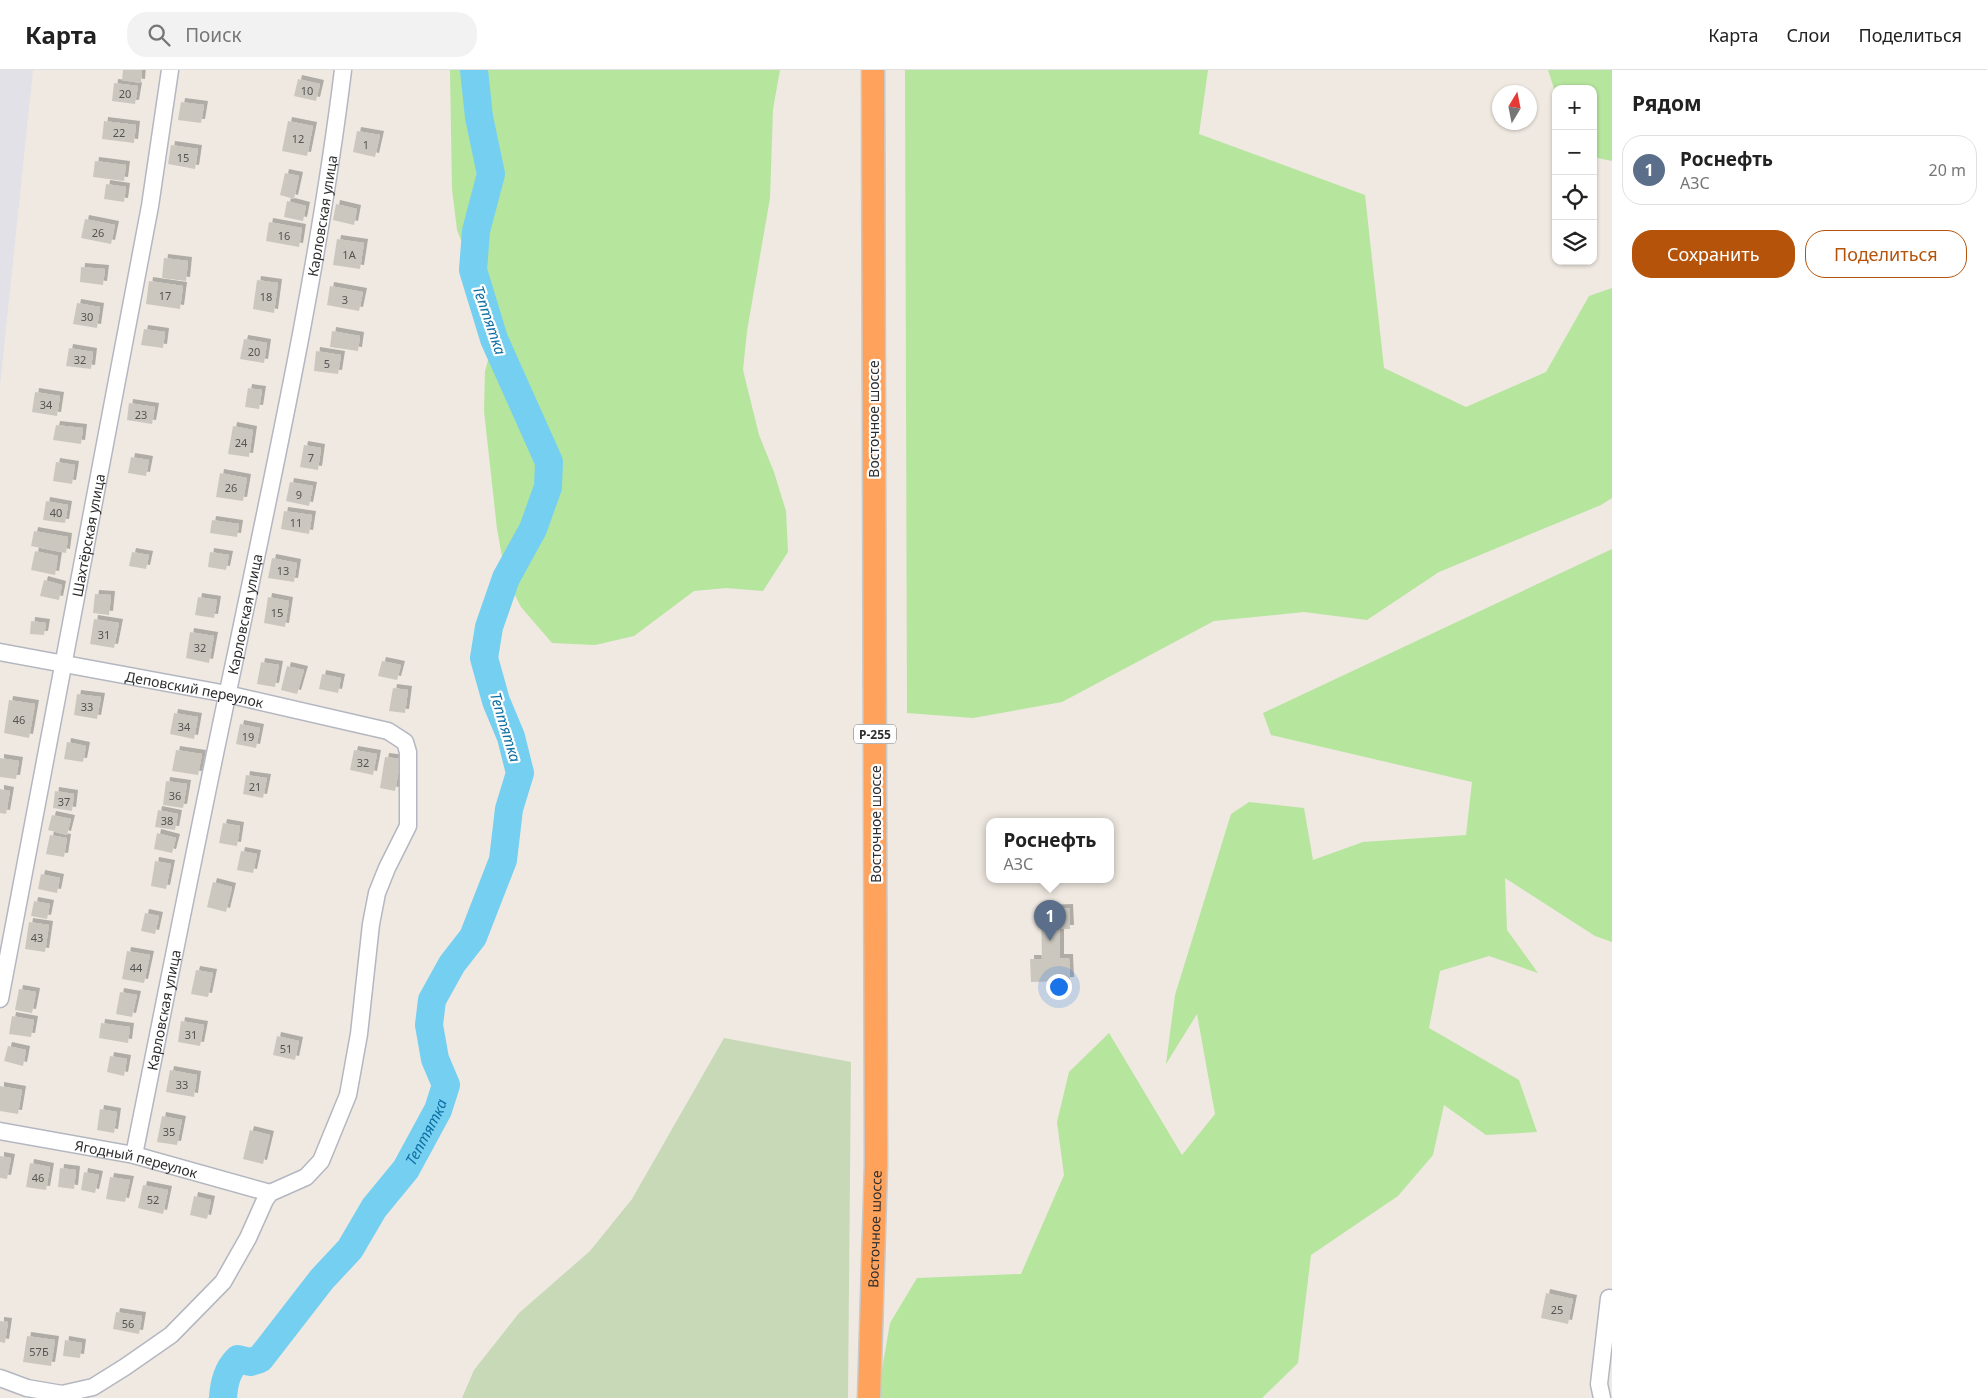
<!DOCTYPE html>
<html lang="ru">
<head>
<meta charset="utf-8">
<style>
	body { margin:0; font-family:"Noto Sans",sans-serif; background:#f2f2f2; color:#222 }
	.controls { position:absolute; right:15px; top:15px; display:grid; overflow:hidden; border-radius:10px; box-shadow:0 1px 4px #0004 }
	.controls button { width:45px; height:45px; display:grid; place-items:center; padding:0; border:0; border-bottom:1px solid #e0e0e0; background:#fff; color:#222; font:25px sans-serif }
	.compass { position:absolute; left:1492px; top:15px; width:45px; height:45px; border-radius:50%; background:#fff; box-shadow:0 1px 4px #0004; rotate:10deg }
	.you { position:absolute; left:1058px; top:916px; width:18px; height:18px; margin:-12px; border:4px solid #fff; border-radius:50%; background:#1a73e8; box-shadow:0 0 0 8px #1a73e833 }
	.badge { display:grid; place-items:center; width:32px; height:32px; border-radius:50%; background:#b45309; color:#fff; font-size:16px; font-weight:700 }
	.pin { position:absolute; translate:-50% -41px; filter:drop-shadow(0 1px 2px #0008) }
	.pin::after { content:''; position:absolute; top:26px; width:18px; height:15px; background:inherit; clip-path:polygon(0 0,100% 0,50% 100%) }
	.popup { position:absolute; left:986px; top:748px; width:128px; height:65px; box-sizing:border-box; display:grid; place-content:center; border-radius:10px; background:#fff; filter:drop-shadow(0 1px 4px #0005); font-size:16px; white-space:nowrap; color:#767676 }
	.popup b { font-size:19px; color:#222 }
	.popup::after { content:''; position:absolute; left:50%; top:100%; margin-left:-10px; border:10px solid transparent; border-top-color:#fff }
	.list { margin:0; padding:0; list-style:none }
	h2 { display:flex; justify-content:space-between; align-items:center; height:65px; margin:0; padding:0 20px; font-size:21px }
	h2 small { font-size:16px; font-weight:400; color:#767676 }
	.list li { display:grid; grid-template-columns:32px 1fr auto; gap:15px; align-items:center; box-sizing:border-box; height:70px; margin:0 10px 10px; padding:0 10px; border:1px solid #e0e0e0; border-radius:20px }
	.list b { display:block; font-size:19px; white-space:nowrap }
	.list p { margin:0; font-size:16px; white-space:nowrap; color:#767676 }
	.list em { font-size:16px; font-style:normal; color:#767676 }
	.actions { display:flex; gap:10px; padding:15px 20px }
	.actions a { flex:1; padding:11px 0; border:1px solid #b45309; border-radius:20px; text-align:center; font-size:18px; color:#b45309 }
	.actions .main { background:#b45309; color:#fff }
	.icon { flex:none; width:28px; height:28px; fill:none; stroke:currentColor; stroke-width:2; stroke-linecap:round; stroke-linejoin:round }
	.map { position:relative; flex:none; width:1612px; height:1328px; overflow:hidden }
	header { display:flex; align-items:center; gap:30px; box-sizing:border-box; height:70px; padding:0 25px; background:#fff; border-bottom:1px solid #e0e0e0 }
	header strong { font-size:24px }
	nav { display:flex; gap:28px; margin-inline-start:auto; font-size:18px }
	.search { width:350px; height:45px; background:#f2f2f2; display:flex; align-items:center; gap:12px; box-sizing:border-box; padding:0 18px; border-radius:20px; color:#767676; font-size:19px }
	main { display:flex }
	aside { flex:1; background:#fff }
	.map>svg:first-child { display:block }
</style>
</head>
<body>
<header>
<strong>Карта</strong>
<div class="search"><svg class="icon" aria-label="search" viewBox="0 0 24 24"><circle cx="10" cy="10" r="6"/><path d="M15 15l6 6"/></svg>Поиск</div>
<nav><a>Карта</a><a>Слои</a><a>Поделиться</a></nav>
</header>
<main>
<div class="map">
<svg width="1612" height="1328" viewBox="0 0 1612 1328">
	<defs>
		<filter id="shadow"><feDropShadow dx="4" dy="-4" stdDeviation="0" flood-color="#0004"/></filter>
	</defs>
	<rect width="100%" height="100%" fill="#efe9e1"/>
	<path fill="#e3e1e8" d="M0 0H33L0 316Z"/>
	<g fill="#b6e59e">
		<path d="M450 0H780L773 39 770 128 747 261 743 300 759 365 774 402 786 441 788 482 763 521 726 518 694 521 634 566 595 575 552 573 521 537 506 508 497 459 484 341 485 301 494 269 478 235 473 200 457 160 452 119Z"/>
		<path d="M905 0H1208L1199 64 1365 125 1384 298 1466 337 1546 302 1589 226 1612 218V428L1601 435 1439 502 1367 550 1304 542 1214 551 1062 632 973 648 907 643Z"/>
		<path d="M1548 0H1612V91L1593 87V19H1556V25Z"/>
		<path d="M1612 479V872L1595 866 1505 808 1507 860 1538 903 1489 886 1440 901 1429 958 1519 1010 1537 1062 1486 1065 1444 1035 1433 1085 1398 1126 1311 1185 1298 1293 1262 1328H877L890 1253 917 1208 1021 1204 1064 1105 1057 1052 1069 1002 1109 963 1182 1085 1215 1044 1197 944 1166 994 1175 925 1231 744 1249 732 1304 738 1313 790 1363 772 1466 765 1472 712 1271 665 1263 643Z"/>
	</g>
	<path fill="#c8d9b8" d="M724 968 851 992 848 1328H462L474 1300 519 1243 590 1181 632 1129Z"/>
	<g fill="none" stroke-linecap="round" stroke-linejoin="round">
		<path stroke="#75cff0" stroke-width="28" id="s1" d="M223 1328C224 1313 227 1300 238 1289L250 1292 260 1289 322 1209 350 1179 374 1138 406 1099 438 1040 446 1015 435 989 429 955 432 930 452 894 473 867 503 790 509 739 520 703 511 667 496 631 484 588 489 557 506 508 533 459 548 417 549 392 494 269 473 200 476 161 491 104 479 47 474 0"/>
	</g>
	<g fill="#cbc7bf" filter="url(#shadow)">
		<path d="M123 0H142L141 13 122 10Z"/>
		<path d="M298 9 320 14 316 31 294 26Z"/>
		<path d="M114 13 138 16 135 34 112 31Z"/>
		<path d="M181 32 204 35 201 53 178 50Z"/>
		<path d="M104 51 136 55 134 73 102 69Z"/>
		<path d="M288 51 313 56 307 86 282 81Z"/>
		<path d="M357 61 380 65 375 87 353 82Z"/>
		<path d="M171 75 198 79 195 99 168 94Z"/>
		<path d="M95 91 126 95 124 111 93 107Z"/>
		<path d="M285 103 299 106 294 129 280 125Z"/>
		<path d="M106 114 126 117 124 132 104 129Z"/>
		<path d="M287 131 306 136 303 151 284 147Z"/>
		<path d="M336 134 357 139 354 155 333 150Z"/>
		<path d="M85 149 115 155 111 174 81 168Z"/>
		<path d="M269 152 302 158 299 177 266 171Z"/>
		<path d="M337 169 364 173 360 199 333 195Z"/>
		<path d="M164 188 188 191 186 211 162 208Z"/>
		<path d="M81 197 105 199 103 215 80 212Z"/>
		<path d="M257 210 278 213 274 243 253 239Z"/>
		<path d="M149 211 183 216 180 239 146 234Z"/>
		<path d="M330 216 363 222 359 241 327 235Z"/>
		<path d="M77 233 100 237 97 258 73 254Z"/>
		<path d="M144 259 165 262 163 278 141 275Z"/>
		<path d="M332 261 360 266 358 281 330 277Z"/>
		<path d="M244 269 267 273 264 293 240 289Z"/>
		<path d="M69 278 93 282 91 299 66 296Z"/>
		<path d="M316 281 341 285 338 304 314 301Z"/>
		<path d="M248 318 262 320 259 339 245 337Z"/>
		<path d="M35 322 60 326 57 346 32 342Z"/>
		<path d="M129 333 155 337 152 354 127 350Z"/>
		<path d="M56 355 83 358 81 374 53 370Z"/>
		<path d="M233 356 253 360 249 387 228 384Z"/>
		<path d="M304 375 321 378 318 400 300 397Z"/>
		<path d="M131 387 149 390 146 406 128 403Z"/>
		<path d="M56 392 75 395 72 414 53 411Z"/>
		<path d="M220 403 247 408 243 431 216 427Z"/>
		<path d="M290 412 313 416 309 436 286 431Z"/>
		<path d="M46 431 68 435 65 453 43 450Z"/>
		<path d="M284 441 312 445 309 464 281 459Z"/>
		<path d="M212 450 239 454 237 467 210 463Z"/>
		<path d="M34 461 68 467 66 483 31 476Z"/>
		<path d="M35 481 58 486 55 505 31 500Z"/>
		<path d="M132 482 149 485 146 499 129 496Z"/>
		<path d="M210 482 229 485 226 500 208 497Z"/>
		<path d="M272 488 297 493 294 512 268 508Z"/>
		<path d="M44 510 62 515 59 530 40 526Z"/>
		<path d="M95 524 111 525 109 545 93 543Z"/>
		<path d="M198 527 217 530 214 548 195 545Z"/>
		<path d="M268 527 289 531 285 557 264 553Z"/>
		<path d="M94 549 119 553 114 578 90 574Z"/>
		<path d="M31 551 46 553 44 565 30 564Z"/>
		<path d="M190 562 214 566 209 593 186 588Z"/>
		<path d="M382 591 401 595 397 610 378 606Z"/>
		<path d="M261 592 279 595 275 617 257 614Z"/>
		<path d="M287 596 304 600 297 624 281 620Z"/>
		<path d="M322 604 341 608 338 623 319 619Z"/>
		<path d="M393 618 408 620 405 643 389 641Z"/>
		<path d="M77 624 101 627 97 649 74 645Z"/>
		<path d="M9 630 35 634 29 668 4 663Z"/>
		<path d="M174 643 198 647 194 669 170 664Z"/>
		<path d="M240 654 260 658 256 678 236 674Z"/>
		<path d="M67 672 86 676 83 692 64 689Z"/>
		<path d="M176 680 202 684 198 705 172 701Z"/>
		<path d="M354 680 377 684 373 705 350 700Z"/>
		<path d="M385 687 401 689 395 721 380 718Z"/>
		<path d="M0 688 19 691 16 709 0 707Z"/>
		<path d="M246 705 267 708 263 728 243 724Z"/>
		<path d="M166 711 187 714 183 738 163 735Z"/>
		<path d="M0 719 10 721 6 744 0 743Z"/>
		<path d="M55 721 74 724 72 741 53 738Z"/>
		<path d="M158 740 178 744 175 760 155 757Z"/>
		<path d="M52 745 71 749 67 765 48 760Z"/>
		<path d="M223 753 240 756 237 776 219 773Z"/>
		<path d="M157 763 176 768 172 783 154 779Z"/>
		<path d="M50 765 67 768 64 787 46 784Z"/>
		<path d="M241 781 257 784 253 803 237 800Z"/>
		<path d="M155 791 171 794 166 819 151 816Z"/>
		<path d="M41 804 60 808 57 823 38 819Z"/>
		<path d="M213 812 232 817 226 842 207 837Z"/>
		<path d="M34 831 50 834 47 849 31 846Z"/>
		<path d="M1069 838 1070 859H1060V888H1069L1070 911 1031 912 1030 889H1042L1041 839Z"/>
		<path d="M145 843 159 846 155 864 141 861Z"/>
		<path d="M29 852 49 855 45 882 25 879Z"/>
		<path d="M127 881 150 885 144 913 122 909Z"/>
		<path d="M196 900 213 903 208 927 191 924Z"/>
		<path d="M19 919 36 922 32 943 15 940Z"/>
		<path d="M120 922 137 925 132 947 116 944Z"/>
		<path d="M12 946 34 950 31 967 9 964Z"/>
		<path d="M181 951 204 955 200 976 178 972Z"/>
		<path d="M101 953 130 957 128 973 99 968Z"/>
		<path d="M277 966 299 971 295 990 273 985Z"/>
		<path d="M8 976 26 980 23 996 4 991Z"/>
		<path d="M110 986 127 989 124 1006 107 1002Z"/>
		<path d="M170 1000 197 1005 194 1027 166 1022Z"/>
		<path d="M0 1016 22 1020 18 1044 0 1041Z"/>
		<path d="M100 1039 117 1042 114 1063 97 1060Z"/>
		<path d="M162 1046 182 1050 177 1075 157 1072Z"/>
		<path d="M250 1060 270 1065 263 1094 243 1089Z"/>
		<path d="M0 1086 11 1088 7 1109 0 1108Z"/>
		<path d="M30 1093 50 1097 46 1120 26 1117Z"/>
		<path d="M60 1098 76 1100 74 1119 58 1117Z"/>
		<path d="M84 1102 99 1105 95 1123 81 1120Z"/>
		<path d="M110 1107 130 1110 125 1132 106 1129Z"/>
		<path d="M143 1115 168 1120 163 1144 138 1138Z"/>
		<path d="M194 1126 211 1130 207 1149 190 1145Z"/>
		<path d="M1546 1223 1573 1229 1568 1254 1541 1248Z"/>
		<path d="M116 1242 142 1246 139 1264 113 1259Z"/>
		<path d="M0 1251 8 1252 5 1273 0 1272Z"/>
		<path d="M27 1266 55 1270 51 1296 23 1292Z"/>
		<path d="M65 1270 82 1273 80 1288 63 1286Z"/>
	</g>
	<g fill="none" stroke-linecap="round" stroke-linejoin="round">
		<g stroke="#b4b7c1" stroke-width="19">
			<g id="minor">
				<path id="s2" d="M0 582 227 624 388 661 405 672 408 682V756L387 798 377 823 371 854 359 964 348 1025 321 1091 306 1107 270 1123 265 1130 248 1168 223 1212 171 1265 125 1297 93 1317 62 1324 27 1318 0 1308"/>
				<path id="s3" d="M0 929 150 136 170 0"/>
				<path id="s4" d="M0 1061 134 1085 270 1123"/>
				<path id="s5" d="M134 1085C168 916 201 747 237 579 277 386 319 195 343 0"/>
				<path d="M1602 1328 1599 1314 1609 1228"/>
			</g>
		</g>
		<g stroke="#c9c9c9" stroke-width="25">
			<g id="highway">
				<path id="s6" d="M869 1328 876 1094 873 0"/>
			</g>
		</g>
		<use href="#minor" stroke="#fff" stroke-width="16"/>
		<use href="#highway" stroke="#ffa35c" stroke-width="22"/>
	</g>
	<g text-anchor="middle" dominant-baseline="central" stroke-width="4.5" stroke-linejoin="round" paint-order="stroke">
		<g font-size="11" fill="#555452">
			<text x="307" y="20">10</text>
			<text x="125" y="23">20</text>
			<text x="119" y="62">22</text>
			<text x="298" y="68">12</text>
			<text x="366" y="74">1</text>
			<text x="183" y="87">15</text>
			<text x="98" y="162">26</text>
			<text x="284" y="165">16</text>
			<text x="349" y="184">1А</text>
			<text x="165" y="225">17</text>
			<text x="266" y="226">18</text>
			<text x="345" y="229">3</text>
			<text x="87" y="246">30</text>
			<text x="254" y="281">20</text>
			<text x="80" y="289">32</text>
			<text x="327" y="293">5</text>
			<text x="46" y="334">34</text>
			<text x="141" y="344">23</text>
			<text x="241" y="372">24</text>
			<text x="311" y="387">7</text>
			<text x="231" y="417">26</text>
			<text x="299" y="424">9</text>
			<text x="56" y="442">40</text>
			<text x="296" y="452">11</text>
			<text x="283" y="500">13</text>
			<text x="277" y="542">15</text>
			<text x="104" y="564">31</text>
			<text x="200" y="577">32</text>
			<text x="87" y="636">33</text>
			<text x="19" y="649">46</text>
			<text x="184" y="656">34</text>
			<text x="248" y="666">19</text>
			<text x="363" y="692">32</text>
			<text x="255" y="716">21</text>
			<text x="175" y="725">36</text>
			<text x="64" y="731">37</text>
			<text x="167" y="750">38</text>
			<text x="37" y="867">43</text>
			<text x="136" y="897">44</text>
			<text x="191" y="964">31</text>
			<text x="286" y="978">51</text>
			<text x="182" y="1014">33</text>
			<text x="169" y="1061">35</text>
			<text x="38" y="1107">46</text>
			<text x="153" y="1129">52</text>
			<text x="1557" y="1239">25</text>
			<text x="128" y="1253">56</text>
			<text x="39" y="1281">57Б</text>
		</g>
		<rect fill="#fff" stroke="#6d6d6d" stroke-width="1" x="854" y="654.5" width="42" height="19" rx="4"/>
		<g font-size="12" font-weight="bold" fill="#2e2e2e">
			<text x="875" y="664">Р-255</text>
		</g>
		<g font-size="14" fill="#2e2e2e" stroke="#fff">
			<text stroke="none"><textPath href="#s5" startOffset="958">Карловская улица</textPath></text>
			<text transform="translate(873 349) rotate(-90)">Восточное шоссе</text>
			<text stroke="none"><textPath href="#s3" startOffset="472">Шахтёрская улица</textPath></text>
			<text stroke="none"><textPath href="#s5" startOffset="552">Карловская улица</textPath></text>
			<text stroke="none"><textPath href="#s2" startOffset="198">Деповский переулок</textPath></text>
			<text transform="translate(875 754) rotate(-90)">Восточное шоссе</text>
			<text stroke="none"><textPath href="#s5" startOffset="148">Карловская улица</textPath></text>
			<text stroke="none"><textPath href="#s4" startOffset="139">Ягодный переулок</textPath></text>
			<text stroke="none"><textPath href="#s6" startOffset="169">Восточное шоссе</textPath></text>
		</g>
		<g font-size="15" font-style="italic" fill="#0d6fa3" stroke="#fff">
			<text transform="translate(490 250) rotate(71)">Тептятка</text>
			<text transform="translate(506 657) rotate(73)">Тептятка</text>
			<text stroke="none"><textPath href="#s1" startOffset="348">Тептятка</textPath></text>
		</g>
	</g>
</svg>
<div class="controls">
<button>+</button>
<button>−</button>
<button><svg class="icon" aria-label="locate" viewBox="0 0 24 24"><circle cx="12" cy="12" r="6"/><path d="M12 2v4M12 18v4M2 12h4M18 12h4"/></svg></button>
<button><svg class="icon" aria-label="layers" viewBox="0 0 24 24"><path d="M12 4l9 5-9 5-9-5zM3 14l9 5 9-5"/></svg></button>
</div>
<svg class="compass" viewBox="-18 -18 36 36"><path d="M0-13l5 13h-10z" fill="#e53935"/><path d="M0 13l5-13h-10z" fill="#767676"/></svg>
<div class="you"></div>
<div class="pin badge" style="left:1050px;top:871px;background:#5c6f8a">1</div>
<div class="popup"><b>Роснефть</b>АЗС</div>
</div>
<aside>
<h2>Рядом<small></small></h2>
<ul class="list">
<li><span class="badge" style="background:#5c6f8a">1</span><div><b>Роснефть</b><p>АЗС</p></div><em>20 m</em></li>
</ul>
<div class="actions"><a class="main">Сохранить</a><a>Поделиться</a></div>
</aside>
</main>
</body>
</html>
